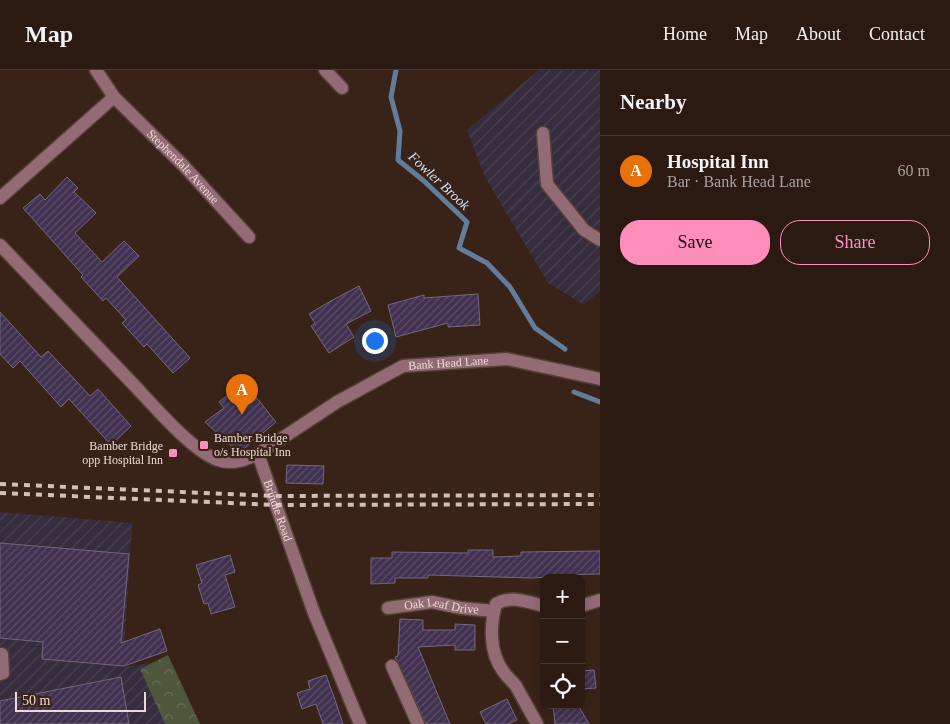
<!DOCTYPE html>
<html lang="en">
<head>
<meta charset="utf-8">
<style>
	body { margin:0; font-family:Georgia,serif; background:#372720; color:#f1f3f6 }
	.controls { position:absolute; right:15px; bottom:15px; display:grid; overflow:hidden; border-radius:10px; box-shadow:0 2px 8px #0003 }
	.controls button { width:45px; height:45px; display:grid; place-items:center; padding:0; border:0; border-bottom:1px solid #473832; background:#2b1a12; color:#f1f3f6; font:25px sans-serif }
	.scale { position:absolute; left:15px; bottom:12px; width:131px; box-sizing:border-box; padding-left:5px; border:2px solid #ebdbd4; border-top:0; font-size:14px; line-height:18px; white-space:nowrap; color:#ebdbd4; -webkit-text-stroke:4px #392318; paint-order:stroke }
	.you { position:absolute; left:374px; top:270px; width:18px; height:18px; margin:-12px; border:4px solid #fff; border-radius:50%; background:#1a73e8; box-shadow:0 0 0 8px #1a73e833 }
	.badge { display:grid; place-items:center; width:32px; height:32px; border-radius:50%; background:#ff8ebb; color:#fff; font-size:16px; font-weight:700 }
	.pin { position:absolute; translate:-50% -41px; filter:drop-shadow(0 1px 2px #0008) }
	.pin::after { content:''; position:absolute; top:26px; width:18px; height:15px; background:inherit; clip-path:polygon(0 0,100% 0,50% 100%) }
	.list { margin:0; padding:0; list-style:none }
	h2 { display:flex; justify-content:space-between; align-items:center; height:65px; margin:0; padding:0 20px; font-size:21px }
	h2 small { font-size:16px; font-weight:400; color:#a6a19f }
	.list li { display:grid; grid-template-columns:32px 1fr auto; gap:15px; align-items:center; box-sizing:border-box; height:70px; padding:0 20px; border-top:1px solid #473832 }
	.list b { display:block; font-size:19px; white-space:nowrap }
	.list p { margin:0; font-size:16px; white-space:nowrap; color:#a6a19f }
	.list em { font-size:16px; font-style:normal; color:#a6a19f }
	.actions { display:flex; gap:10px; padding:15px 20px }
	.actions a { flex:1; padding:11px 0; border:1px solid #ff8ebb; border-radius:20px; text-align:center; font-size:18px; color:#ff8ebb }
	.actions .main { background:#ff8ebb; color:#111 }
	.icon { flex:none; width:28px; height:28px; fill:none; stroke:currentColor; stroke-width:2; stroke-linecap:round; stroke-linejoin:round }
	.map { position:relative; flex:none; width:600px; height:654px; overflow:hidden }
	header { display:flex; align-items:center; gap:30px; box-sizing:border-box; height:70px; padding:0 25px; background:#2b1a12; border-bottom:1px solid #473832 }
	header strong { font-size:24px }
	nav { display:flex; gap:28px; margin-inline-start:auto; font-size:18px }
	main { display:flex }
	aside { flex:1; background:#2b1a12 }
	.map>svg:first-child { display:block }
</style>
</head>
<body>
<header>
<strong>Map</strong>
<nav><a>Home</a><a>Map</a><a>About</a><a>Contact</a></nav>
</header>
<main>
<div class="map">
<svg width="600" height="654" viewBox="0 0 600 654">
	<defs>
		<pattern id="industrial-furrows" width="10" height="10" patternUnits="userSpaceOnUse" patternTransform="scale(1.25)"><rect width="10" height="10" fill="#352d3d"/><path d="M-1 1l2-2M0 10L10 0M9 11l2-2" fill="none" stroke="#49414f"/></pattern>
		<pattern id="forest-crowns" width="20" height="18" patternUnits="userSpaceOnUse" patternTransform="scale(1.25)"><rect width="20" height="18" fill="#4e573c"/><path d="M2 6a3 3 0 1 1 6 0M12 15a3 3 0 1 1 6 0" fill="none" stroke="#686f57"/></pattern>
		<pattern id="building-hatch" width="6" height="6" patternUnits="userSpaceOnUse" patternTransform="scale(1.25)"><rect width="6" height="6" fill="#403150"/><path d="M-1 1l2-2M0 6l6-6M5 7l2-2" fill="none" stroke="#5c4e68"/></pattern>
	</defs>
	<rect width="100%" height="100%" fill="#392318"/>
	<g fill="url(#industrial-furrows)">
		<path d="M539 0H600V221L584 235 548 213 485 107 467 60Z"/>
		<path d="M0 442 132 453 123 597 165 591 191 654H0Z"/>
	</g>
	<path fill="url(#forest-crowns)" d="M168 585 200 654H165L140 599Z"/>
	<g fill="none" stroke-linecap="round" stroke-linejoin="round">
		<g stroke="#627c9b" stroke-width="5">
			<path d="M396 0 391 27 400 61 398 90 424 111 467 152 459 178 487 193 510 217 535 258 565 279"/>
			<path d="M574 322 600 332"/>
		</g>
	</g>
	<g fill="url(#building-hatch)" stroke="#73687f">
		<path d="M67 107 78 118 74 122 96 143 75 163 102 192 124 171 139 186 117 207 190 288 173 303 147 274 144 277 122 253 126 250 106 228 103 231 81 207 83 205 23 138 40 124 45 130Z"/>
		<path d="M359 216 371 241 346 254 354 267 329 283 311 256 315 253 309 244 329 232Z"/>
		<path d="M478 224 480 255 448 257V253L396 267 388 235 424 225V228Z"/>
		<path d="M0 242 41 287 48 281 90 326 98 319 131 356 111 375 69 329 61 337 20 291 13 298 0 284Z"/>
		<path d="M244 312 276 352 239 383 205 352 224 338 219 332Z"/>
		<path d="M287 395 324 396 323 414 286 413Z"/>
		<path d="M0 473 129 484 121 573 160 559 167 581 124 596 42 589 43 572 0 568Z"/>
		<path d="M468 480H493V487L521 486V482L600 481V504L551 505V507L532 508 428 505V508H395V513L371 514V488H392V482L468 483Z"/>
		<path d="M230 485 235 502 225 505 235 537 211 544 208 533 204 534 198 515 202 513 196 495Z"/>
		<path d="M400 549 423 550V560H455V554L475 555V580H455V575L418 577 450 654H426L395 587 398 586Z"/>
		<path d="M594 600 596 618 581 619V601Z"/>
		<path d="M326 605 334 627 343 654H323L316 634 302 639 297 623 310 619 308 611Z"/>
		<path d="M121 607 129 654H0V631Z"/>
		<path d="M507 629 517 650 508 654H486L480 642Z"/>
		<path d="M553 635H578L589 654H555Z"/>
	</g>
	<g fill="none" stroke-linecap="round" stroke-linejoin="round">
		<g stroke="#554036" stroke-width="15">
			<g id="minor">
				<path d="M325 0 342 18"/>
				<path id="s1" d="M114 27 183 95 249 167"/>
				<path d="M543 63 547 114 584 160 600 170"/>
				<path d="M0 128 114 27 96 0"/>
				<path id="s2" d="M0 175C45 222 89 268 134 315 153 335 193 382 218 390 232 395 245 390 258 384L337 332 403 296 507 289 600 309"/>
				<path id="s3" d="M258 384 314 543 360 654"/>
				<path d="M581 536 600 530"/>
				<path id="s4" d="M388 538 432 532 461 538 494 541"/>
				<path d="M0 584H2L3 603 0 604"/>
				<path d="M392 596 418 654"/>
				<path d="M537 654C530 641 523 629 516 616 512 611 507 607 503 601 489 582 490 555 496 534 511 525 528 532 544 536"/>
			</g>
		</g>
		<use href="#minor" stroke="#936b75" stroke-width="12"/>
		<g stroke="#d1c0b9" stroke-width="4" stroke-dasharray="6 6" stroke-linecap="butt">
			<path d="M0 414 274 426 600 425"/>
			<path d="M0 423 277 435 600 434"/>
		</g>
	</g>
	<g fill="#ff8ebb" stroke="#392318" stroke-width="2">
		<rect x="199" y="370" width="10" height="10" rx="2.5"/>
		<rect x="168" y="378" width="10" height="10" rx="2.5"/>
	</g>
	<g text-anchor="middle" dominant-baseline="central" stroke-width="4.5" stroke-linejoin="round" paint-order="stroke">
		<g font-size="12" fill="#ebdbd4" stroke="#392318">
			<text stroke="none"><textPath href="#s1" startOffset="98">Stephendale Avenue</textPath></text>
			<text stroke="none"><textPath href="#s2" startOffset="564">Bank Head Lane</textPath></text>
			<text stroke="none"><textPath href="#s3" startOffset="60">Brindle Road</textPath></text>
			<text stroke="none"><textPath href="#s4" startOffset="54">Oak Leaf Drive</textPath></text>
		</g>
		<g font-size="12" fill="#ebdbd4" stroke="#392318" text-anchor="start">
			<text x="214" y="368">Bamber Bridge<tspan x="214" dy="14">o/s Hospital Inn</tspan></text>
			<text x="163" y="376" text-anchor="end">Bamber Bridge<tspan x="163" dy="14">opp Hospital Inn</tspan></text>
		</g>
		<g font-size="14" font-style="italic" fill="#d1e3f8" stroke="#392318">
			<text transform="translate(439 111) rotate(43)">Fowler Brook</text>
		</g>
	</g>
</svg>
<div class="controls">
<button>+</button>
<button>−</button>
<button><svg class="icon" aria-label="locate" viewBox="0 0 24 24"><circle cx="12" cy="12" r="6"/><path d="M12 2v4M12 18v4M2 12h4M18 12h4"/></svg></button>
</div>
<div class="scale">50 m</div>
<div class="you"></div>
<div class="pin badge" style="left:242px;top:345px;background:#e8710a">A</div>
</div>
<aside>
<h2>Nearby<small></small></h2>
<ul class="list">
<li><span class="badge" style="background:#e8710a">A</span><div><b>Hospital Inn</b><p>Bar · Bank Head Lane</p></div><em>60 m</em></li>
</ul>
<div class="actions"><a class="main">Save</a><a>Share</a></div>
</aside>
</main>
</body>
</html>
